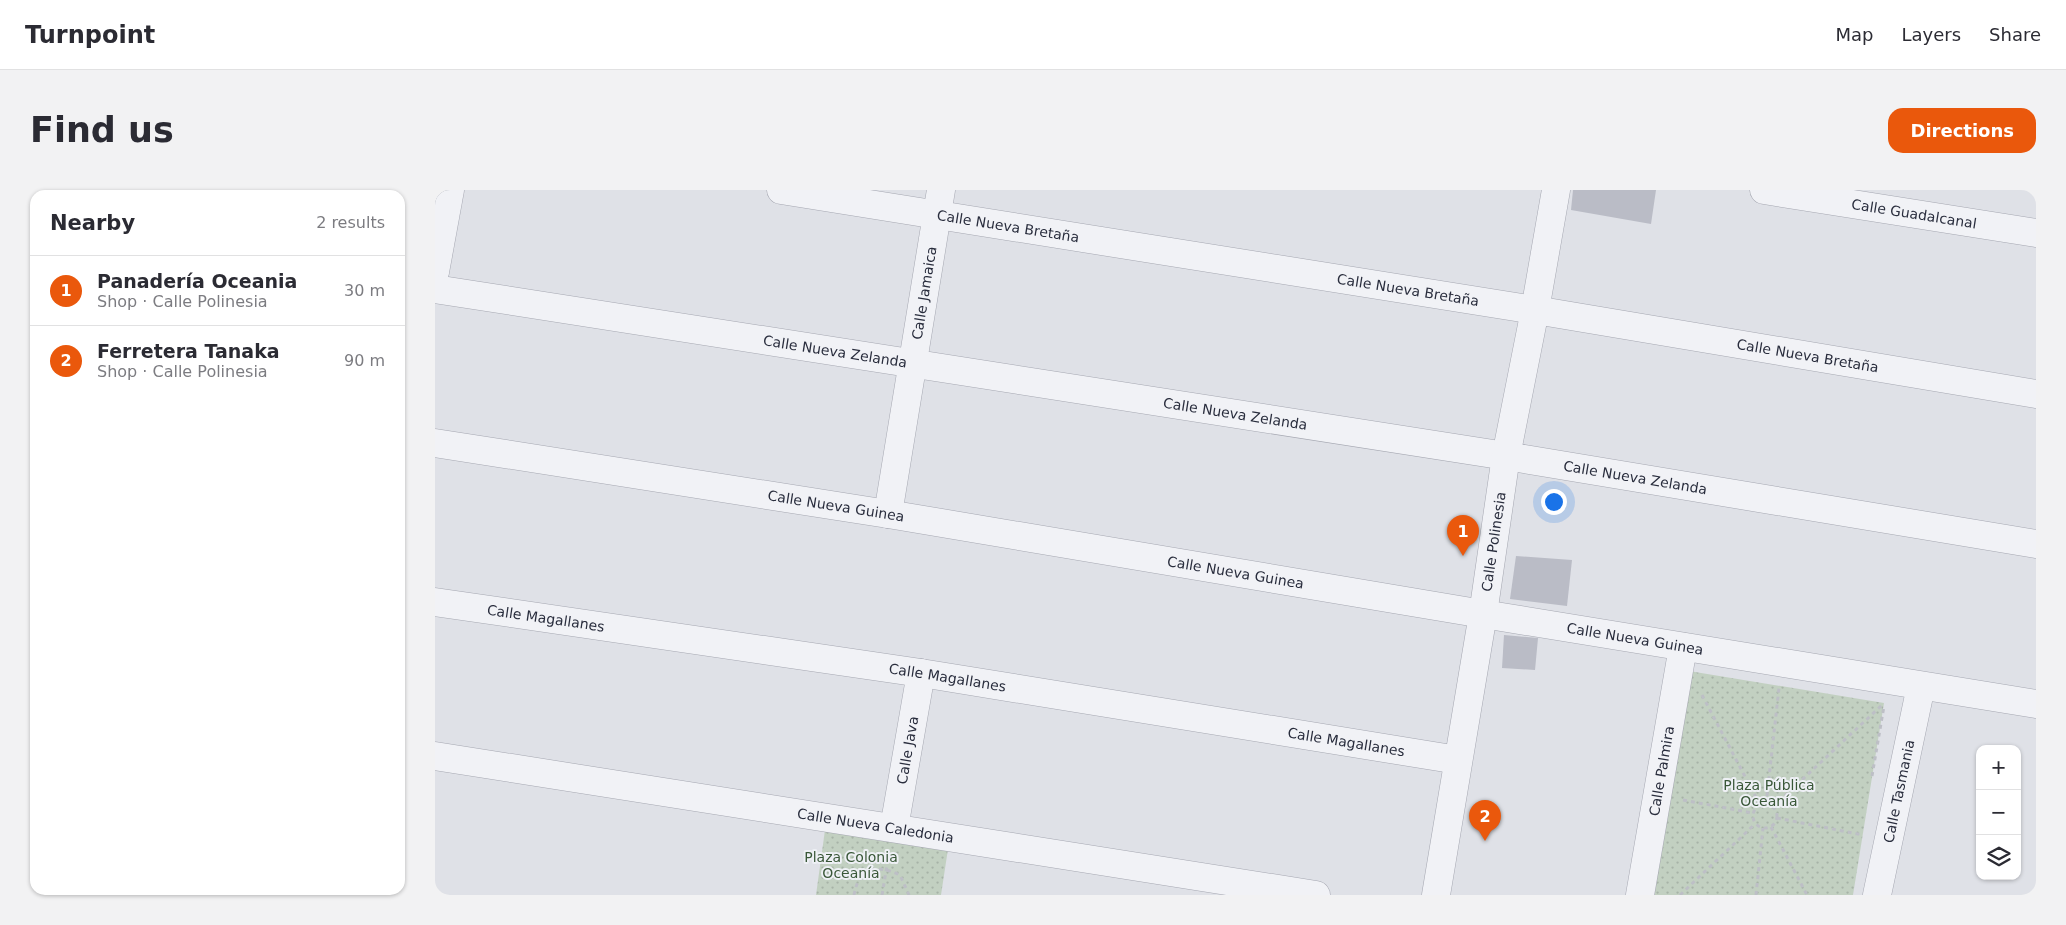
<!DOCTYPE html>
<html lang="en">
<head>
<meta charset="utf-8">
<style>
	body { margin:0; font-family:"DejaVu Sans",sans-serif; background:#f2f2f3; color:#2b2b33 }
	.controls { position:absolute; right:15px; bottom:15px; display:grid; overflow:hidden; border-radius:10px; box-shadow:0 1px 4px #0004 }
	.controls button { width:45px; height:45px; display:grid; place-items:center; padding:0; border:0; border-bottom:1px solid #e1e1e2; background:#fff; color:#2b2b33; font:25px sans-serif }
	.you { position:absolute; left:1118px; top:311px; width:18px; height:18px; margin:-12px; border:4px solid #fff; border-radius:50%; background:#1a73e8; box-shadow:0 0 0 8px #1a73e833 }
	.badge { display:grid; place-items:center; width:32px; height:32px; border-radius:50%; background:#ea580c; color:#fff; font-size:16px; font-weight:700 }
	.pin { position:absolute; translate:-50% -41px; filter:drop-shadow(0 1px 2px #0008) }
	.pin::after { content:''; position:absolute; top:26px; width:18px; height:15px; background:inherit; clip-path:polygon(0 0,100% 0,50% 100%) }
	.list { margin:0; padding:0; list-style:none }
	h2 { display:flex; justify-content:space-between; align-items:center; height:65px; margin:0; padding:0 20px; font-size:21px }
	h2 small { font-size:16px; font-weight:400; color:#7c7c81 }
	.list li { display:grid; grid-template-columns:32px 1fr auto; gap:15px; align-items:center; box-sizing:border-box; height:70px; padding:0 20px; border-top:1px solid #e1e1e2 }
	.list b { display:block; font-size:19px; white-space:nowrap }
	.list p { margin:0; font-size:16px; white-space:nowrap; color:#7c7c81 }
	.list em { font-size:16px; font-style:normal; color:#7c7c81 }
	.icon { flex:none; width:28px; height:28px; fill:none; stroke:currentColor; stroke-width:2; stroke-linecap:round; stroke-linejoin:round }
	.map { position:relative; flex:none; width:1601px; height:705px; overflow:hidden; border-radius:15px }
	header { display:flex; align-items:center; gap:30px; box-sizing:border-box; height:70px; padding:0 25px; background:#fff; border-bottom:1px solid #e1e1e2 }
	header strong { font-size:24px }
	nav { display:flex; gap:28px; margin-inline-start:auto; font-size:18px }
	.intro { display:flex; align-items:center; justify-content:space-between; box-sizing:border-box; height:120px; padding:0 30px }
	h1 { margin:0; font-size:35px }
	.button { padding:12px 22px; border-radius:15px; background:#ea580c; color:#fff; font-size:18px; font-weight:700 }
	main { display:flex; gap:30px; padding:0 30px }
	aside { flex:1; background:#fff; border-radius:15px; box-shadow:0 1px 4px #0004 }
	.map>svg:first-child { display:block }
</style>
</head>
<body>
<header>
<strong>Turnpoint</strong>
<nav><a>Map</a><a>Layers</a><a>Share</a></nav>
</header>
<div class="intro"><h1>Find us</h1><a class="button">Directions</a></div>
<main>
<aside>
<h2>Nearby<small>2 results</small></h2>
<ul class="list">
<li><span class="badge">1</span><div><b>Panadería Oceania</b><p>Shop · Calle Polinesia</p></div><em>30 m</em></li>
<li><span class="badge">2</span><div><b>Ferretera Tanaka</b><p>Shop · Calle Polinesia</p></div><em>90 m</em></li>
</ul>
</aside>
<div class="map">
<svg width="1601" height="705" viewBox="0 0 1601 705">
	<defs>
		<pattern id="park-dots" width="8" height="8" patternUnits="userSpaceOnUse" patternTransform="scale(1.25)"><rect width="8" height="8" fill="#c2d0c1"/><path d="M2 2h.1M6 6h.1" fill="none" stroke="#a7b3a7" stroke-width="1.8" stroke-linecap="round"/></pattern>
	</defs>
	<rect width="100%" height="100%" fill="#dfe1e7"/>
	<g fill="url(#park-dots)">
		<path d="M1254 481 1449 513 1418 705H1217Z"/>
		<path d="M390 640 513 659 506 705H381Z"/>
	</g>
	<g fill="#babcc6">
		<path d="M1138 0H1221L1216 34 1136 20Z"/>
		<path d="M1081 366 1137 370 1132 416 1075 409Z"/>
		<path d="M1069 445 1103 448 1100 480 1067 478Z"/>
	</g>
	<g fill="none" stroke-linecap="round" stroke-linejoin="round">
		<g stroke="#a5a7b1" stroke-width="29">
			<g id="minor">
				<path id="s1" d="M346 0 1100 120 1601 204"/>
				<path id="s2" d="M1329 0 1601 43"/>
				<path d="M0 82 15 0"/>
				<path id="s3" d="M0 99 1071 266 1601 354"/>
				<path id="s4" d="M0 253 453 324 1048 424 1601 514"/>
				<path id="s5" d="M453 324 506 0"/>
				<path id="s6" d="M0 412 486 483 1023 570"/>
				<path id="s7" d="M0 566 881 705"/>
				<path id="s8" d="M459 638 486 483"/>
				<path id="s9" d="M1001 705 1048 424 1071 266 1100 120 1121 0"/>
				<path id="s10" d="M1205 705 1248 457"/>
				<path id="s11" d="M1442 705 1486 496"/>
			</g>
		</g>
		<g stroke="#bdbfc6" stroke-width="3" stroke-dasharray="4 4" stroke-linecap="butt">
			<path d="M1267 505 1325 615"/>
			<path d="M1437 586 1449 516"/>
			<path d="M1248 610 1318 623"/>
			<circle cx="1330" cy="626" r="12"/>
			<path d="M1331 614 1344 498"/>
			<path d="M1338 617 1447 515"/>
			<path d="M1342 628 1428 645"/>
			<path d="M1336 637 1372 705"/>
			<path d="M419 705C424 677 441 674 465 685L474 705"/>
			<path d="M447 705 454 664"/>
			<path d="M1245 705 1320 634"/>
			<path d="M1321 705 1328 638"/>
		</g>
		<use href="#minor" stroke="#f1f2f6" stroke-width="28"/>
	</g>
	<g text-anchor="middle" dominant-baseline="central" stroke-width="4" stroke-linejoin="round" paint-order="stroke">
		<g font-size="14" fill="#292d3d" stroke="#eef0f5">
			<text stroke="none"><textPath href="#s2" startOffset="152">Calle Guadalcanal</textPath></text>
			<text stroke="none"><textPath href="#s1" startOffset="230">Calle Nueva Bretaña</textPath></text>
			<text stroke="none"><textPath href="#s1" startOffset="635">Calle Nueva Bretaña</textPath></text>
			<text stroke="none"><textPath href="#s5" startOffset="224">Calle Jamaica</textPath></text>
			<text stroke="none"><textPath href="#s3" startOffset="405">Calle Nueva Zelanda</textPath></text>
			<text stroke="none"><textPath href="#s1" startOffset="1040">Calle Nueva Bretaña</textPath></text>
			<text stroke="none"><textPath href="#s3" startOffset="810">Calle Nueva Zelanda</textPath></text>
			<text stroke="none"><textPath href="#s3" startOffset="1215">Calle Nueva Zelanda</textPath></text>
			<text stroke="none"><textPath href="#s4" startOffset="406">Calle Nueva Guinea</textPath></text>
			<text stroke="none"><textPath href="#s9" startOffset="358">Calle Polinesia</textPath></text>
			<text stroke="none"><textPath href="#s4" startOffset="811">Calle Nueva Guinea</textPath></text>
			<text stroke="none"><textPath href="#s6" startOffset="112">Calle Magallanes</textPath></text>
			<text stroke="none"><textPath href="#s4" startOffset="1216">Calle Nueva Guinea</textPath></text>
			<text stroke="none"><textPath href="#s6" startOffset="518">Calle Magallanes</textPath></text>
			<text stroke="none"><textPath href="#s6" startOffset="922">Calle Magallanes</textPath></text>
			<text stroke="none"><textPath href="#s8" startOffset="79">Calle Java</textPath></text>
			<text stroke="none"><textPath href="#s10" startOffset="126">Calle Palmira</textPath></text>
			<text stroke="none"><textPath href="#s11" startOffset="106">Calle Tasmania</textPath></text>
			<text stroke="none"><textPath href="#s7" startOffset="446">Calle Nueva Caledonia</textPath></text>
		</g>
		<g font-size="14" fill="#395738" stroke="#eef0f5">
			<text x="1334" y="595">Plaza Pública<tspan x="1334" dy="16">Oceanía</tspan></text>
			<text x="416" y="667">Plaza Colonia<tspan x="416" dy="16">Oceanía</tspan></text>
		</g>
	</g>
</svg>
<div class="controls">
<button>+</button>
<button>−</button>
<button><svg class="icon" aria-label="layers" viewBox="0 0 24 24"><path d="M12 4l9 5-9 5-9-5zM3 14l9 5 9-5"/></svg></button>
</div>
<div class="you"></div>
<div class="pin badge" style="left:1028px;top:366px">1</div>
<div class="pin badge" style="left:1050px;top:651px">2</div>
</div>
</main>
</body>
</html>
